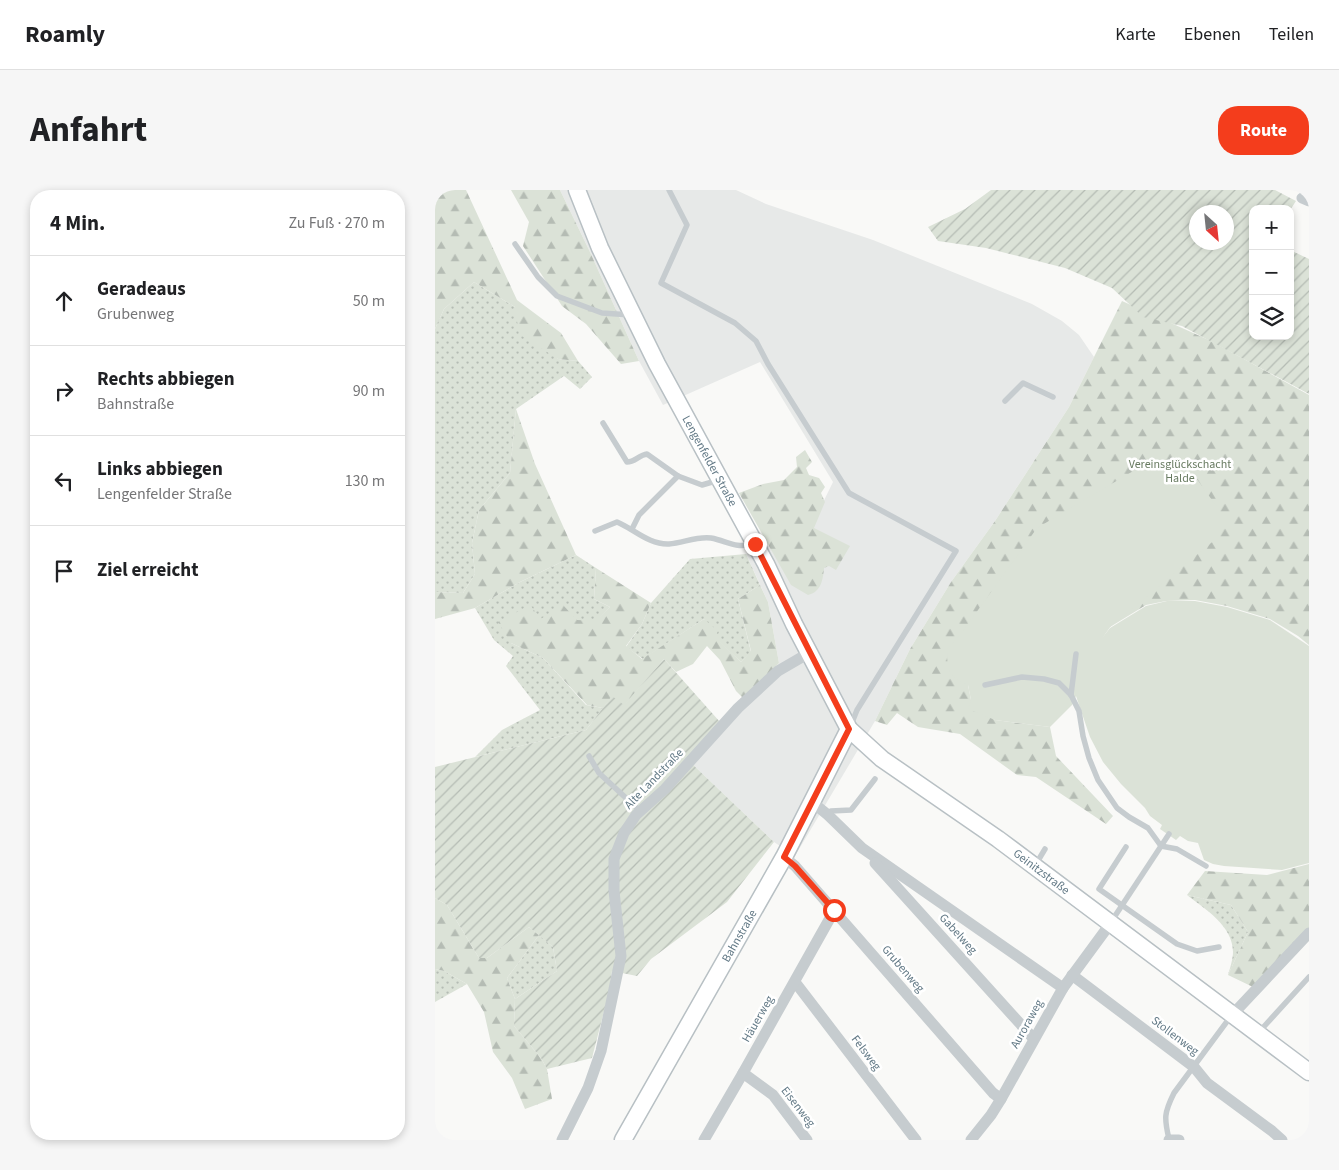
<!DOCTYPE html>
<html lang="de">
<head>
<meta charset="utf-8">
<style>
	body { margin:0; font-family:"Source Sans 3",sans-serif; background:#f6f6f6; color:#202124 }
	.controls { position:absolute; right:15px; top:15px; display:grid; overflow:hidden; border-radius:10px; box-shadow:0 2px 8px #0003 }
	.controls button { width:45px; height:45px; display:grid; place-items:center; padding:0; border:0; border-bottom:1px solid #e0e0e0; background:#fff; color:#202124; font:25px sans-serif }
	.compass { position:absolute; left:754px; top:15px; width:45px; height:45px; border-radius:50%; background:#fff; box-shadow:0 2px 8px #0003; rotate:153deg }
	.stop { position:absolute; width:15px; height:15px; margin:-11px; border:4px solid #f43d1c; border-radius:50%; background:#fff }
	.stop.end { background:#f43d1c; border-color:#fff; box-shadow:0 1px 5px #0008 }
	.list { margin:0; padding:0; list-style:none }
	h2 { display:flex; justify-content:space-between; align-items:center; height:65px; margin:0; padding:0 20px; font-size:21px }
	h2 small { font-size:16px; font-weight:400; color:#757577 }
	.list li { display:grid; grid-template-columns:32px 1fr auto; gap:15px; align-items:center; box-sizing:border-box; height:90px; padding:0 20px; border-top:1px solid #e0e0e0 }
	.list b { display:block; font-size:19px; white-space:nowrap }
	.list p { margin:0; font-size:16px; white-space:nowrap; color:#757577 }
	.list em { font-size:16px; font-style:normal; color:#757577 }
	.icon { flex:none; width:28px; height:28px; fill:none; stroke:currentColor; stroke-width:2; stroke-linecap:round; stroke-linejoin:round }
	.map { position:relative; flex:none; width:874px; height:950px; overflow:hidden; border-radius:20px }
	header { display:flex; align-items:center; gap:30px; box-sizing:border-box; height:70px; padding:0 25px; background:#fff; border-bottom:1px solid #e0e0e0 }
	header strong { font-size:24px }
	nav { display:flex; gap:28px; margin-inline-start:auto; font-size:18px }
	.intro { display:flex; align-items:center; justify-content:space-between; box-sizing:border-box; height:120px; padding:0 30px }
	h1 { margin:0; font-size:35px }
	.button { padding:12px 22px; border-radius:20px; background:#f43d1c; color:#fff; font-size:18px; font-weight:700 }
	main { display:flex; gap:30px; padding:0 30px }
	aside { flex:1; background:#fff; border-radius:20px; box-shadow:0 2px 8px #0003 }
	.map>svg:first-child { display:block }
</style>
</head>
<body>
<header>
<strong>Roamly</strong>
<nav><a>Karte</a><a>Ebenen</a><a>Teilen</a></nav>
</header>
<div class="intro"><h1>Anfahrt</h1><a class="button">Route</a></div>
<main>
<aside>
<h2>4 Min.<small>Zu Fuß · 270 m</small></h2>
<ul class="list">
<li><svg class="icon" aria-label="ahead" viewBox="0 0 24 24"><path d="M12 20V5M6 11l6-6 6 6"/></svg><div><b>Geradeaus</b><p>Grubenweg</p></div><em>50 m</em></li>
<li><svg class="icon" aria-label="right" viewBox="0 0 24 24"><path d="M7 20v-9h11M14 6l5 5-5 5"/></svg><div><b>Rechts abbiegen</b><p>Bahnstraße</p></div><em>90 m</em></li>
<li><svg class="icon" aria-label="left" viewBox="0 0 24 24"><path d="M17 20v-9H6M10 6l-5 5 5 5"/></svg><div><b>Links abbiegen</b><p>Lengenfelder Straße</p></div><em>130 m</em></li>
<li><svg class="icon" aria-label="arrive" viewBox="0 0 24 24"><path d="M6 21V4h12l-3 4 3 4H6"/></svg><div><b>Ziel erreicht</b></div></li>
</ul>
</aside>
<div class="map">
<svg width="874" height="950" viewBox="0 0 874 950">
	<defs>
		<pattern id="grass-dots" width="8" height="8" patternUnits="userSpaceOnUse" patternTransform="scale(1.25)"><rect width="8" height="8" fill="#dbe2d7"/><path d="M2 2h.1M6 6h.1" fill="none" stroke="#b5bcb4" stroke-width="1.8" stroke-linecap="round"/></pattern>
		<pattern id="forest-firs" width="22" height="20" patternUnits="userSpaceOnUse" patternTransform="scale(1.25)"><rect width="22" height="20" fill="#dbe2d7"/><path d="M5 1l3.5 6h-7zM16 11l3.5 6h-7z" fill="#b5bcb4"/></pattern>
		<pattern id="garden-furrows" width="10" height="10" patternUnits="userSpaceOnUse" patternTransform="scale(1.25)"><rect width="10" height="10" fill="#dbe2d7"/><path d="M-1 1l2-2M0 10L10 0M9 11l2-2" fill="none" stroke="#b5bcb4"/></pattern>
	</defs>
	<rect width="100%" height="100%" fill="#f9f9f7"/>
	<path fill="#e7e9e8" d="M125 0H301L331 14 438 50 597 114 627 131 644 145 659 167 634 217 560 331 516 392 475 459 440 531 360 666 339 652 253 570 285 532 344 473 333 412 311 364 333 356 376 337 398 292 325 172 228 215 204 171 155 62Z"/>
	<g fill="url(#grass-dots)">
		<path d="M39 92 80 117 123 169 143 171 157 187 145 199 129 186 81 219 75 283 44 320 37 353 40 384 28 403 0 402V139L9 119Z"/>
		<path d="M311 364 325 395 303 409 316 462 306 472 279 447 269 429 208 469 191 457 207 434 216 413 255 369Z"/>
		<path d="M141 365 161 378 159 409 175 417 160 432 142 431 76 453 108 468 151 515 168 518 151 540 40 567 67 540 105 520 71 476 78 466 59 450 40 418 85 392Z"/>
		<path d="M752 705 796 715 813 742 793 785C795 778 798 769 798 762 798 736 770 719 752 705Z"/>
		<path d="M104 745 118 757 122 781 80 809 72 788Z"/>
		<path d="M0 779 9 781 32 794 0 812Z"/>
	</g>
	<g fill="url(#forest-firs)">
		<path d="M0 0H31L82 110 126 143 143 171 123 169 84 144 80 117 39 92 9 119 0 139Z"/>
		<path d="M76 0H125L155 62 204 171 186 174 151 134 127 116 88 56 94 32Z"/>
		<path d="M687 111 776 151 874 205V455L863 446 835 429 792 416 760 410 731 411 711 415 675 437 658 461 533 495 536 510 560 530 615 537 621 566 678 626 671 634 601 587 582 585 525 544 483 537 462 523 452 535 440 531 475 459 516 392 560 331 634 217Z"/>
		<path d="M81 219 100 274 141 365 85 392 40 418 0 429V402L28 403 40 384 37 353 44 320 75 283Z"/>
		<path d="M370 260 377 272 371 278 374 285 384 288 390 297 386 303 390 312 379 338 415 356 401 380 394 376 389 378C388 390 386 402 373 405L356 395 304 303 328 294 349 290 362 277 361 267Z"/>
		<path d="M161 378 216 413 207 434 191 456 207 469 269 429 283 441 280 447 306 472 316 461 303 409 325 395 333 412 344 473 309 509 301 501 285 470 272 456 258 474 241 482 229 469 189 516 177 507 168 518 152 515 108 468 76 453 63 432 95 415 106 429 127 414 142 430 160 431 175 417 159 409Z"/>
		<path d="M874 674V739L818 797 793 785 813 742 796 715 752 705 770 681 832 685Z"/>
		<path d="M0 708 12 715 44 768H52L94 737 104 745 72 788 80 809 79 836 106 868 112 879 117 909 90 919 77 888 58 862 49 822 32 794 9 781 0 779Z"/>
	</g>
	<g fill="url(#garden-furrows)" fill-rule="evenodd">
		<path d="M556 0H840L861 11 855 20V19H818V146H855V60L874 69V204L747 136 708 127 677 98 630 78 551 58 503 51 493 37 530 19ZM762 22H792V52H762Z"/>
		<path d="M229 469 285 532 253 570 339 652 292 712 216 769 202 786 177 781 174 802 157 868 112 879 106 868 79 836 80 809 122 781 118 757 94 737 52 768H44L12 715 0 708V577L151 540 177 506 189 515Z"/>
	</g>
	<path fill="#dbe2d7" d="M705 277 754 278 782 317V348L675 437 667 448 675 438 711 416 732 411H760L792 417 835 430 874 456V673L847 680 789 676 778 674 769 670 763 653 753 651 745 646 741 650 725 639 727 635 715 626 710 618 686 594 668 572 655 547 641 506 637 515 615 537 560 530 533 519 536 510 533 495C513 487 512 479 512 459L525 445 602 338Z"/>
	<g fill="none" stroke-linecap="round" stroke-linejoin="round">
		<g stroke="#b8c0c4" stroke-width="19">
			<g id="secondary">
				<path id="s1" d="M142 0 165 58 222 174 331 374 359 434 414 539 447 569 563 649 874 882"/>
				<path id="s2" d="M188 950 349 667 414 539"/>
			</g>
		</g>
		<g stroke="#c6cccf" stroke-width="5.5">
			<path d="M234 0 252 35 226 93 300 133 321 151 333 174 414 303 521 361 422 520 416 535"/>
			<path d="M80 54 103 87 122 106 167 123 196 125"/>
			<path d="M570 211 588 193 618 207"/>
			<path d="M168 233 192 272C200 272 204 265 212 264L243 286 267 295 284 290"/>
			<path d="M197 339 204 325 243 286"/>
			<path d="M160 341 182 332C199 339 214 355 234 354 248 353 262 346 276 348 292 351 301 359 317 354"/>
			<path d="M550 495 587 487 609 489 624 493 636 505 644 521 648 546 654 568 663 590 682 618 694 627 713 638 726 656 742 659 771 676"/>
			<path d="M636 505 641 464"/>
			<path d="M154 566 164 583 205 621"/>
			<path d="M393 625 396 621 416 620 440 589"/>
			<path d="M691 657 664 699 742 754 762 761 784 757"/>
			<path d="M601 674 610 659"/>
			<path d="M676 732 734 644"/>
			<path d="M824 842 874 787"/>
			<path d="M734 949C729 928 729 923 739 903L796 826"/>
		</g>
		<g stroke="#c6cccf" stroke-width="11">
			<path d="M867 8 874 11"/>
			<path d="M377 612 393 625 427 658 628 798"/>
			<path d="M349 667 360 676 558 903 566 909"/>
			<path d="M440 673 598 848"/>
			<path d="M637 785 759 877 772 893 837 941 847 950"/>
			<path d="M360 792 481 950"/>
			<path d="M798 824 874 743"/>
			<path d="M308 883 338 905 372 950"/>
			<path d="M127 950 153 898 166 861 186 766 179 701V669L189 643 201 625 230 599 303 518 343 481 374 463"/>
			<path d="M269 950 308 883 399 721"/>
			<path d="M536 950 556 925 566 909 628 798 675 734"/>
			<path d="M734 950H744"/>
		</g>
		<use href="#secondary" stroke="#fff" stroke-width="16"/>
	</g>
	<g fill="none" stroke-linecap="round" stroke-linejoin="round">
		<path stroke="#f43d1c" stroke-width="6" d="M320 354 414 539 349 667 360 676 399 720"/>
	</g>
	<g text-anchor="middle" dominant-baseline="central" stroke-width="5" stroke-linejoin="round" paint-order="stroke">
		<g font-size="12" fill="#617885" stroke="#fff">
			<text stroke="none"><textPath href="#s1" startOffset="302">Lengenfelder Straße</textPath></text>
			<text transform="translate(219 589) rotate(-46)">Alte Landstraße</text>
			<text stroke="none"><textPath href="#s1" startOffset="844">Geinitzstraße</textPath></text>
			<text transform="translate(523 744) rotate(48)">Gabelweg</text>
			<text stroke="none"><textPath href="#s2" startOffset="235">Bahnstraße</textPath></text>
			<text transform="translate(468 779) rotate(49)">Grubenweg</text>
			<text transform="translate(323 829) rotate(-60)">Häuerweg</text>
			<text transform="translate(592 834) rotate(-61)">Auroraweg</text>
			<text transform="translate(740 846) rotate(37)">Stollenweg</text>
			<text transform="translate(431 863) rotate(53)">Felsweg</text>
			<text transform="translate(363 917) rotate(52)">Eisenweg</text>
		</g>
		<g font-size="12" fill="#687b61" stroke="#fff">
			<text x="745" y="274">Vereinsglückschacht<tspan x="745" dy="14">Halde</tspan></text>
		</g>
	</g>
</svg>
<div class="controls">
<button>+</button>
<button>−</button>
<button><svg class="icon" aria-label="layers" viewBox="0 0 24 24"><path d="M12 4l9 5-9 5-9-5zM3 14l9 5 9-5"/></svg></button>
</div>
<svg class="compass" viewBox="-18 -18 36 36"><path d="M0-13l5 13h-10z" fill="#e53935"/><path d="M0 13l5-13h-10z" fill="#757577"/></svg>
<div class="stop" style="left:399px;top:720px"></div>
<div class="stop end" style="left:320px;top:354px"></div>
</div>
</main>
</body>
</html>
